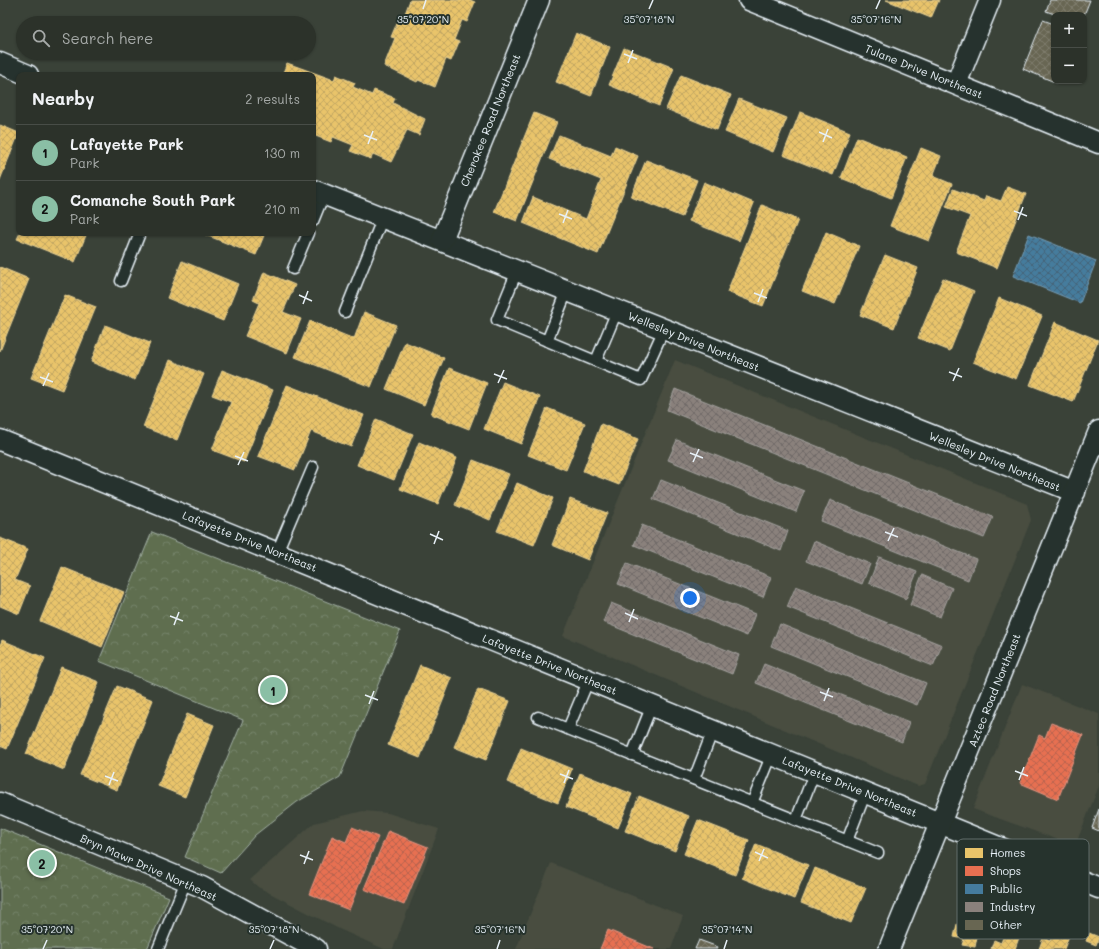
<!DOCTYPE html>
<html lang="en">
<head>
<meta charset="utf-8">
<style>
	body { margin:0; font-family:Mali,sans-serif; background:#383e36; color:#f1f3f6 }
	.controls { position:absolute; right:12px; top:12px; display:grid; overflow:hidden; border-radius:8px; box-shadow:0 1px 3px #0004 }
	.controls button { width:36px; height:36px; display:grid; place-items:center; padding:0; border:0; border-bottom:1px solid #484d47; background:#2c322a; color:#f1f3f6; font:20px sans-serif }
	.you { position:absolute; left:690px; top:598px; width:14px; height:14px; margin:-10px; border:3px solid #fff; border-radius:50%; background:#1a73e8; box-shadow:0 0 0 6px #1a73e833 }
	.badge { display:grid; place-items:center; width:26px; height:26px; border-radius:50%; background:#8abfa5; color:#111; font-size:13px; font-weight:700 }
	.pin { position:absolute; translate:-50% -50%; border:2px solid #fff; box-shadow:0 1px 4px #0006 }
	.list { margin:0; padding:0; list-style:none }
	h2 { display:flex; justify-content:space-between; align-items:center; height:52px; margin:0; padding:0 16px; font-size:17px }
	h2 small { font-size:13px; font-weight:400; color:#a6aaa8 }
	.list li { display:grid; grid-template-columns:26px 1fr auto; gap:12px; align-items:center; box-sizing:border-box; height:56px; padding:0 16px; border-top:1px solid #484d47 }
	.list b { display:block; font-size:15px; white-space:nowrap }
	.list p { margin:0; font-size:13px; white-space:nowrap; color:#a6aaa8 }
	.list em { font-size:13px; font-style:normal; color:#a6aaa8 }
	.icon { flex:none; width:22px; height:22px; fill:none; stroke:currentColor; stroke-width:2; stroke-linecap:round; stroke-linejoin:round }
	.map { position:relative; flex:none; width:1099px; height:949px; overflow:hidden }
	.search { position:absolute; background:#2c322a; box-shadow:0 1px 3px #0004; left:16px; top:16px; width:300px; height:44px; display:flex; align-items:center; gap:10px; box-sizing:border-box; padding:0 14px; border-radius:22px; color:#a6aaa8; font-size:15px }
	.panel { position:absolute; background:#2c322a; box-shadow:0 1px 3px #0004; left:16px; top:72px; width:300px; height:164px; border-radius:8px }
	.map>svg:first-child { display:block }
</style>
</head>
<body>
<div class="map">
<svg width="1099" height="949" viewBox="0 0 1099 949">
	<defs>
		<pattern id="park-crowns" width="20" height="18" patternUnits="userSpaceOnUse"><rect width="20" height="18" fill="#5e6e50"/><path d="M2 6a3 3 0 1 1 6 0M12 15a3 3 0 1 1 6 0" fill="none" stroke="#75836a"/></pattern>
		<pattern id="homes-cross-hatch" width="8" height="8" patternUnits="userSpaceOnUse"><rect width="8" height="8" fill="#e9c46a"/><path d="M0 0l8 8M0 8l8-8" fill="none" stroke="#c0a562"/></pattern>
		<pattern id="shops-cross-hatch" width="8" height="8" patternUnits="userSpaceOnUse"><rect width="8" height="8" fill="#e76f51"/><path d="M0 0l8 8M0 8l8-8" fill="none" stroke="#b7634f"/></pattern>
		<pattern id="public-cross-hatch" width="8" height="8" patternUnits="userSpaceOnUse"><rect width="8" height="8" fill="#457b9d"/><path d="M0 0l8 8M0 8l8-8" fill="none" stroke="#456478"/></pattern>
		<pattern id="industry-cross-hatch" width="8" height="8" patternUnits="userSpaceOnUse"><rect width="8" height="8" fill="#8a817c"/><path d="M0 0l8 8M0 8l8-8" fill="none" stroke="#6f6a68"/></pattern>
		<pattern id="building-cross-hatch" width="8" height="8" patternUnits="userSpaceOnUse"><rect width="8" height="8" fill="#686652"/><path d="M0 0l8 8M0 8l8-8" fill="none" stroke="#7e7c6c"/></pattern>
	</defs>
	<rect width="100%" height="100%" fill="#3a4238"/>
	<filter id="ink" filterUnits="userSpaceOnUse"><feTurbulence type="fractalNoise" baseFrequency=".025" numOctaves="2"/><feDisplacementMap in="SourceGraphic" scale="8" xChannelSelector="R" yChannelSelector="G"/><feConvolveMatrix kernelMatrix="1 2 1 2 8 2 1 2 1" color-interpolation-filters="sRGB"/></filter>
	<g filter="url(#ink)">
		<g fill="#484d40">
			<path d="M675 360 1027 504 1031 520 925 784 918 786 563 636Z"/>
			<path d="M1022 684 1099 714V786L1075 846 973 809Z"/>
			<path d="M363 811 388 813 439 829 393 949H384L339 929 258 887 250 880 314 823Z"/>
			<path d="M551 863 683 916 671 949H516Z"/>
		</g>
		<g fill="url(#park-crowns)" stroke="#a3b0a4">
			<path d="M152 532 400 631 340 777 297 802 255 835 221 873 185 857 243 720 99 661Z"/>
			<path d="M0 828 169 897 147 949H0Z"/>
		</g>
		<g fill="url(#homes-cross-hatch)" stroke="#e9d295">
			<path d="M410 0H470L475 2 467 22 462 20 454 40 459 42 451 61 446 59 435 87 418 80 417 82 384 66 395 38 391 37 399 18 403 19Z"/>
			<path d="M886 0H939L931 18Z"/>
			<path d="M576 33 610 47 591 96 556 82Z"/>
			<path d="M624 48 674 68 659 106 609 85Z"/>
			<path d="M287 63 334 80 336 75 355 83 353 87 372 95 374 90 395 98 393 103 425 119 419 135 407 130 391 162 373 154 371 159 350 151 353 145 333 137 331 142 313 135V75H282Z"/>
			<path d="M681 75 731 95 717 130 666 109Z"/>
			<path d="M739 99 787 118 773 152 725 132Z"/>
			<path d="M800 112 850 132 833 175 783 155Z"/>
			<path d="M534 113 557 122 517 221 494 212Z"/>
			<path d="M0 125 19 133 0 180Z"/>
			<path d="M559 135 611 156 615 146 638 156 598 254 523 223 533 197 586 219 601 180 549 159Z"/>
			<path d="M857 137 907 157 891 198 841 178Z"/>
			<path d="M921 148 941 156 933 176 952 184 929 241 890 226Z"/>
			<path d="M646 160 697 180 682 217 631 197Z"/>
			<path d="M704 182 754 203 739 241 689 221Z"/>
			<path d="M1007 187 1026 194 997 268 956 252 970 216 946 207 953 189 984 201 986 196 1001 201Z"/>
			<path d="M762 205 798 220 763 306 727 292Z"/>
			<path d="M826 232 859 246 835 304 802 291Z"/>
			<path d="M20 233H87L75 262 17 239Z"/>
			<path d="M201 233H265L256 255Z"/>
			<path d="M885 255 918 268 894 328 860 315Z"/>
			<path d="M182 261 238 284 223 321 167 298Z"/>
			<path d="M0 267 29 279 0 351Z"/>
			<path d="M264 272 295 285 283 312 301 319 287 353 245 336 259 303 253 300Z"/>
			<path d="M943 278 974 291 950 351 918 338Z"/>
			<path d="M65 295 96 307 62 390 31 378Z"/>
			<path d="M999 298 1042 316 1016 379 973 362Z"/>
			<path d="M364 312 396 325 371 387 295 357 310 321 354 339Z"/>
			<path d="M1055 322 1098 340 1073 402 1030 385Z"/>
			<path d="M105 325 150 343 135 380 91 362Z"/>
			<path d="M405 342 444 358 424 405 386 389Z"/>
			<path d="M170 360 204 374 177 440 143 427Z"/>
			<path d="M449 368 487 383 469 429 431 414Z"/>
			<path d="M222 370 273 390 244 462 212 450 231 402 212 395Z"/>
			<path d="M503 382 540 397 521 444 484 429Z"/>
			<path d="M287 385 364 415 351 447 311 431 295 470 258 456Z"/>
			<path d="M547 408 585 423 566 470 528 455Z"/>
			<path d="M376 419 413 434 394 480 357 465Z"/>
			<path d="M601 424 638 439 619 485 583 471Z"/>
			<path d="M419 442 457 458 438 504 400 489Z"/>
			<path d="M473 460 509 474 490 520 455 505Z"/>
			<path d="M517 483 553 498 534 545 497 531Z"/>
			<path d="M570 499 607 513 588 560 552 545Z"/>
			<path d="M0 538 28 549 15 580 30 586 19 614 0 606Z"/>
			<path d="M62 567 124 592 102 647 40 621Z"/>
			<path d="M2 640 45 658 7 749 0 746V645Z"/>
			<path d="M420 665 452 678 420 758 388 745Z"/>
			<path d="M61 667 99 682 64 770 26 754Z"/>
			<path d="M117 686 153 700 117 790 80 775Z"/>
			<path d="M478 689 510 701 486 760 454 747Z"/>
			<path d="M187 714 214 725 185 797 158 786Z"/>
			<path d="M521 748 572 769 558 803 507 782Z"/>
			<path d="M580 773 632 794 618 828 566 807Z"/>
			<path d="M639 796 689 816 675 851 625 831Z"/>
			<path d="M698 820 749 840 735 875 684 854Z"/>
			<path d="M756 844 808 865 794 899 742 878Z"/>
			<path d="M815 868 866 888 851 923 801 903Z"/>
			<path d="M974 882 987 884 975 947 962 945 964 939 954 937 957 924 966 925Z"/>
			<path d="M1015 904 1029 909 1015 949H991L994 940 1001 943Z"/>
			<path d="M1059 914 1075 920 1064 949H1039L1043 938 1050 941Z"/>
			<path d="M1089 933 1099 937 1096 945 1086 941Z"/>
		</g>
		<g fill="url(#shops-cross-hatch)" stroke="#e79683">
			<path d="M1051 723 1083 735 1058 799 1020 783 1039 735 1045 738Z"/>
			<path d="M352 827 378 837 349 910 309 894 332 836 346 842Z"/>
			<path d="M388 831 428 847 404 905 364 889Z"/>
			<path d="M608 930 654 949H600Z"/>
		</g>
		<path fill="url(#public-cross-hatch)" stroke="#769eb8" d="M1029 234 1096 261 1080 303 1013 276Z"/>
		<g fill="url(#industry-cross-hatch)" stroke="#a6a3a1">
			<path d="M675 389 993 517 984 538 667 410Z"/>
			<path d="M677 440 804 491 796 512 668 460Z"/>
			<path d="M661 480 788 531 781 551 653 499Z"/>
			<path d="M830 500 976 559 968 580 821 521Z"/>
			<path d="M642 525 771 577 763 597 634 545Z"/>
			<path d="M814 541 870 564 862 584 806 561Z"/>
			<path d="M879 557 917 572 906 599 869 583Z"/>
			<path d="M627 563 755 614 747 636 618 584Z"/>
			<path d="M922 575 952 588 940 617 910 605Z"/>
			<path d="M796 586 942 645 933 666 787 607Z"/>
			<path d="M611 603 739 655 732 674 603 622Z"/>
			<path d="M780 624 926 683 917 705 771 646Z"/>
			<path d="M764 664 909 722 902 742 756 683Z"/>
		</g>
		<g fill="url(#building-cross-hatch)" stroke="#e8f1f8">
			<path d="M1050 0H1090L1084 15H1057L1046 11Z"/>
			<path d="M1043 20 1054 24V81H1057V83L1023 69Z"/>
			<path d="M1099 809V831L1092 828Z"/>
			<path d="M699 940 718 947 717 949H695Z"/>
		</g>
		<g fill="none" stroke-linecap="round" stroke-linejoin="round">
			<g stroke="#e8f1f8" stroke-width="13">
				<g id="service">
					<path d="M313 221 324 194"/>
					<path d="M293 269 308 233"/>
					<path d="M517 271 497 320 641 380 664 329"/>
					<path d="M121 281 140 233"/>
					<path d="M345 312 383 217"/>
					<path d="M547 341 567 291"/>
					<path d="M596 361 617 311"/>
					<path d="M277 552 313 467"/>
					<path d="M538 717 878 853"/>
					<path d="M568 729 589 679"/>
					<path d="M632 755 652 705"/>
					<path d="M694 779 713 730"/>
					<path d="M752 803 772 754"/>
					<path d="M796 820 815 771"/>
					<path d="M847 841 866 792"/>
					<path d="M158 949 186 881"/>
				</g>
			</g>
			<g stroke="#e8f1f8" stroke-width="23">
				<g id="minor">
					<path d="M749 0 1099 143"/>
					<path d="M0 63 28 75"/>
					<path d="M956 84 990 0"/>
					<path d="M313 190 1075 492"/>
					<path d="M442 240 539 0"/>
					<path d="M0 440 1099 888"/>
					<path d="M0 803 202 887 316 949"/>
					<path d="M889 949 1099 431"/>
				</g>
			</g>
			<use href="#service" stroke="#26332d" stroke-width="10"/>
			<use href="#minor" stroke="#26332d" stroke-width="20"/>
		</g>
	</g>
	<path fill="none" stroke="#e8f1f8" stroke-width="1.5" d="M423 9 426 0M649 9 653 0M876 9 880 0M624 54 637 59M628 63 633 50M819 132 832 138M364 135 377 140M823 142 828 129M368 144 373 131M1014 211 1027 216M559 214 572 219M1018 220 1023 207M563 223 568 210M754 293 767 298M299 295 312 301M758 302 763 289M303 304 308 291M949 372 962 377M494 374 507 379M40 377 53 382M953 381 959 368M498 383 504 370M43 386 49 373M690 453 703 458M235 456 248 461M693 462 699 449M238 465 244 452M885 532 898 537M430 534 443 540M888 541 894 528M434 544 439 531M625 613 638 619M170 616 183 621M629 622 634 609M174 625 179 612M820 692 833 697M365 695 378 700M824 701 829 688M369 704 374 691M1015 771 1028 776M560 774 573 779M105 776 118 781M1019 780 1024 767M564 783 569 770M109 785 114 772M755 852 768 858M300 855 313 860M759 861 764 849M304 864 309 851M43 949 47 940M270 949 274 940M497 949 500 940M724 949 727 940"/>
	<g text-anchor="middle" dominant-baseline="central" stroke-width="4" stroke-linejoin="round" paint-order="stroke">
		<g font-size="11" fill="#e8f1f8" stroke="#26332d">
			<text transform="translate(924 71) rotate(22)">Tulane Drive Northeast</text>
			<text transform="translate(490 120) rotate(-68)">Cherokee Road Northeast</text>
			<text transform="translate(694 341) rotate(22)">Wellesley Drive Northeast</text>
			<text transform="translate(995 461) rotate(22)">Wellesley Drive Northeast</text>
			<text transform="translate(250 541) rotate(22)">Lafayette Drive Northeast</text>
			<text transform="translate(550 664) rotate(22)">Lafayette Drive Northeast</text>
			<text transform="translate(994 690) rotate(-68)">Aztec Road Northeast</text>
			<text transform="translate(850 786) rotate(22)">Lafayette Drive Northeast</text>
			<text transform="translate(149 867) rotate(24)">Bryn Mawr Drive Northeast</text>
		</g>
	</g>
	<rect x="957" y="839" width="132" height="100" rx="6" fill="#26332d" stroke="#606c6a" stroke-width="1"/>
	<rect x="965" y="848" width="18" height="10" fill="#e9c46a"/>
	<rect x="965" y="866" width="18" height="10" fill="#e76f51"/>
	<rect x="965" y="884" width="18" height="10" fill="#457b9d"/>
	<rect x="965" y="902" width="18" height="10" fill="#8a817c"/>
	<rect x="965" y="920" width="18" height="10" fill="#686652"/>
	<g font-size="11" fill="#e8f1f8">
		<text x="990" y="857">Homes</text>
		<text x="990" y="875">Shops</text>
		<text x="990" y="893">Public</text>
		<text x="990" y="911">Industry</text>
		<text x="990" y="929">Other</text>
	</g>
	<g font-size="10" text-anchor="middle" fill="#e8f1f8" stroke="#26332d" stroke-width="4" stroke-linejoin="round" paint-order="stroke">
		<text x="423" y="23">35°07'20"N</text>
		<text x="649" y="23">35°07'18"N</text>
		<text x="876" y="23">35°07'16"N</text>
		<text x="47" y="933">35°07'20"N</text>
		<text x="274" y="933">35°07'18"N</text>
		<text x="500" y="933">35°07'16"N</text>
		<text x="727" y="933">35°07'14"N</text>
	</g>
</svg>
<div class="controls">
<button>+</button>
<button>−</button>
</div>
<div class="you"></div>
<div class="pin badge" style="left:273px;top:690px">1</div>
<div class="pin badge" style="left:42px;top:863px">2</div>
<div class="search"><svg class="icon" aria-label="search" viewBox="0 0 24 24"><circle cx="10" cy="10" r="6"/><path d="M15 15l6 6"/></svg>Search here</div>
<section class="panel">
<h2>Nearby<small>2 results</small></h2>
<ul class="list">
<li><span class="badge">1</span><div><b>Lafayette Park</b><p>Park</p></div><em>130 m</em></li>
<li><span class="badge">2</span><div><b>Comanche South Park</b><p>Park</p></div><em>210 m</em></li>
</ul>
</section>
</div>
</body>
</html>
